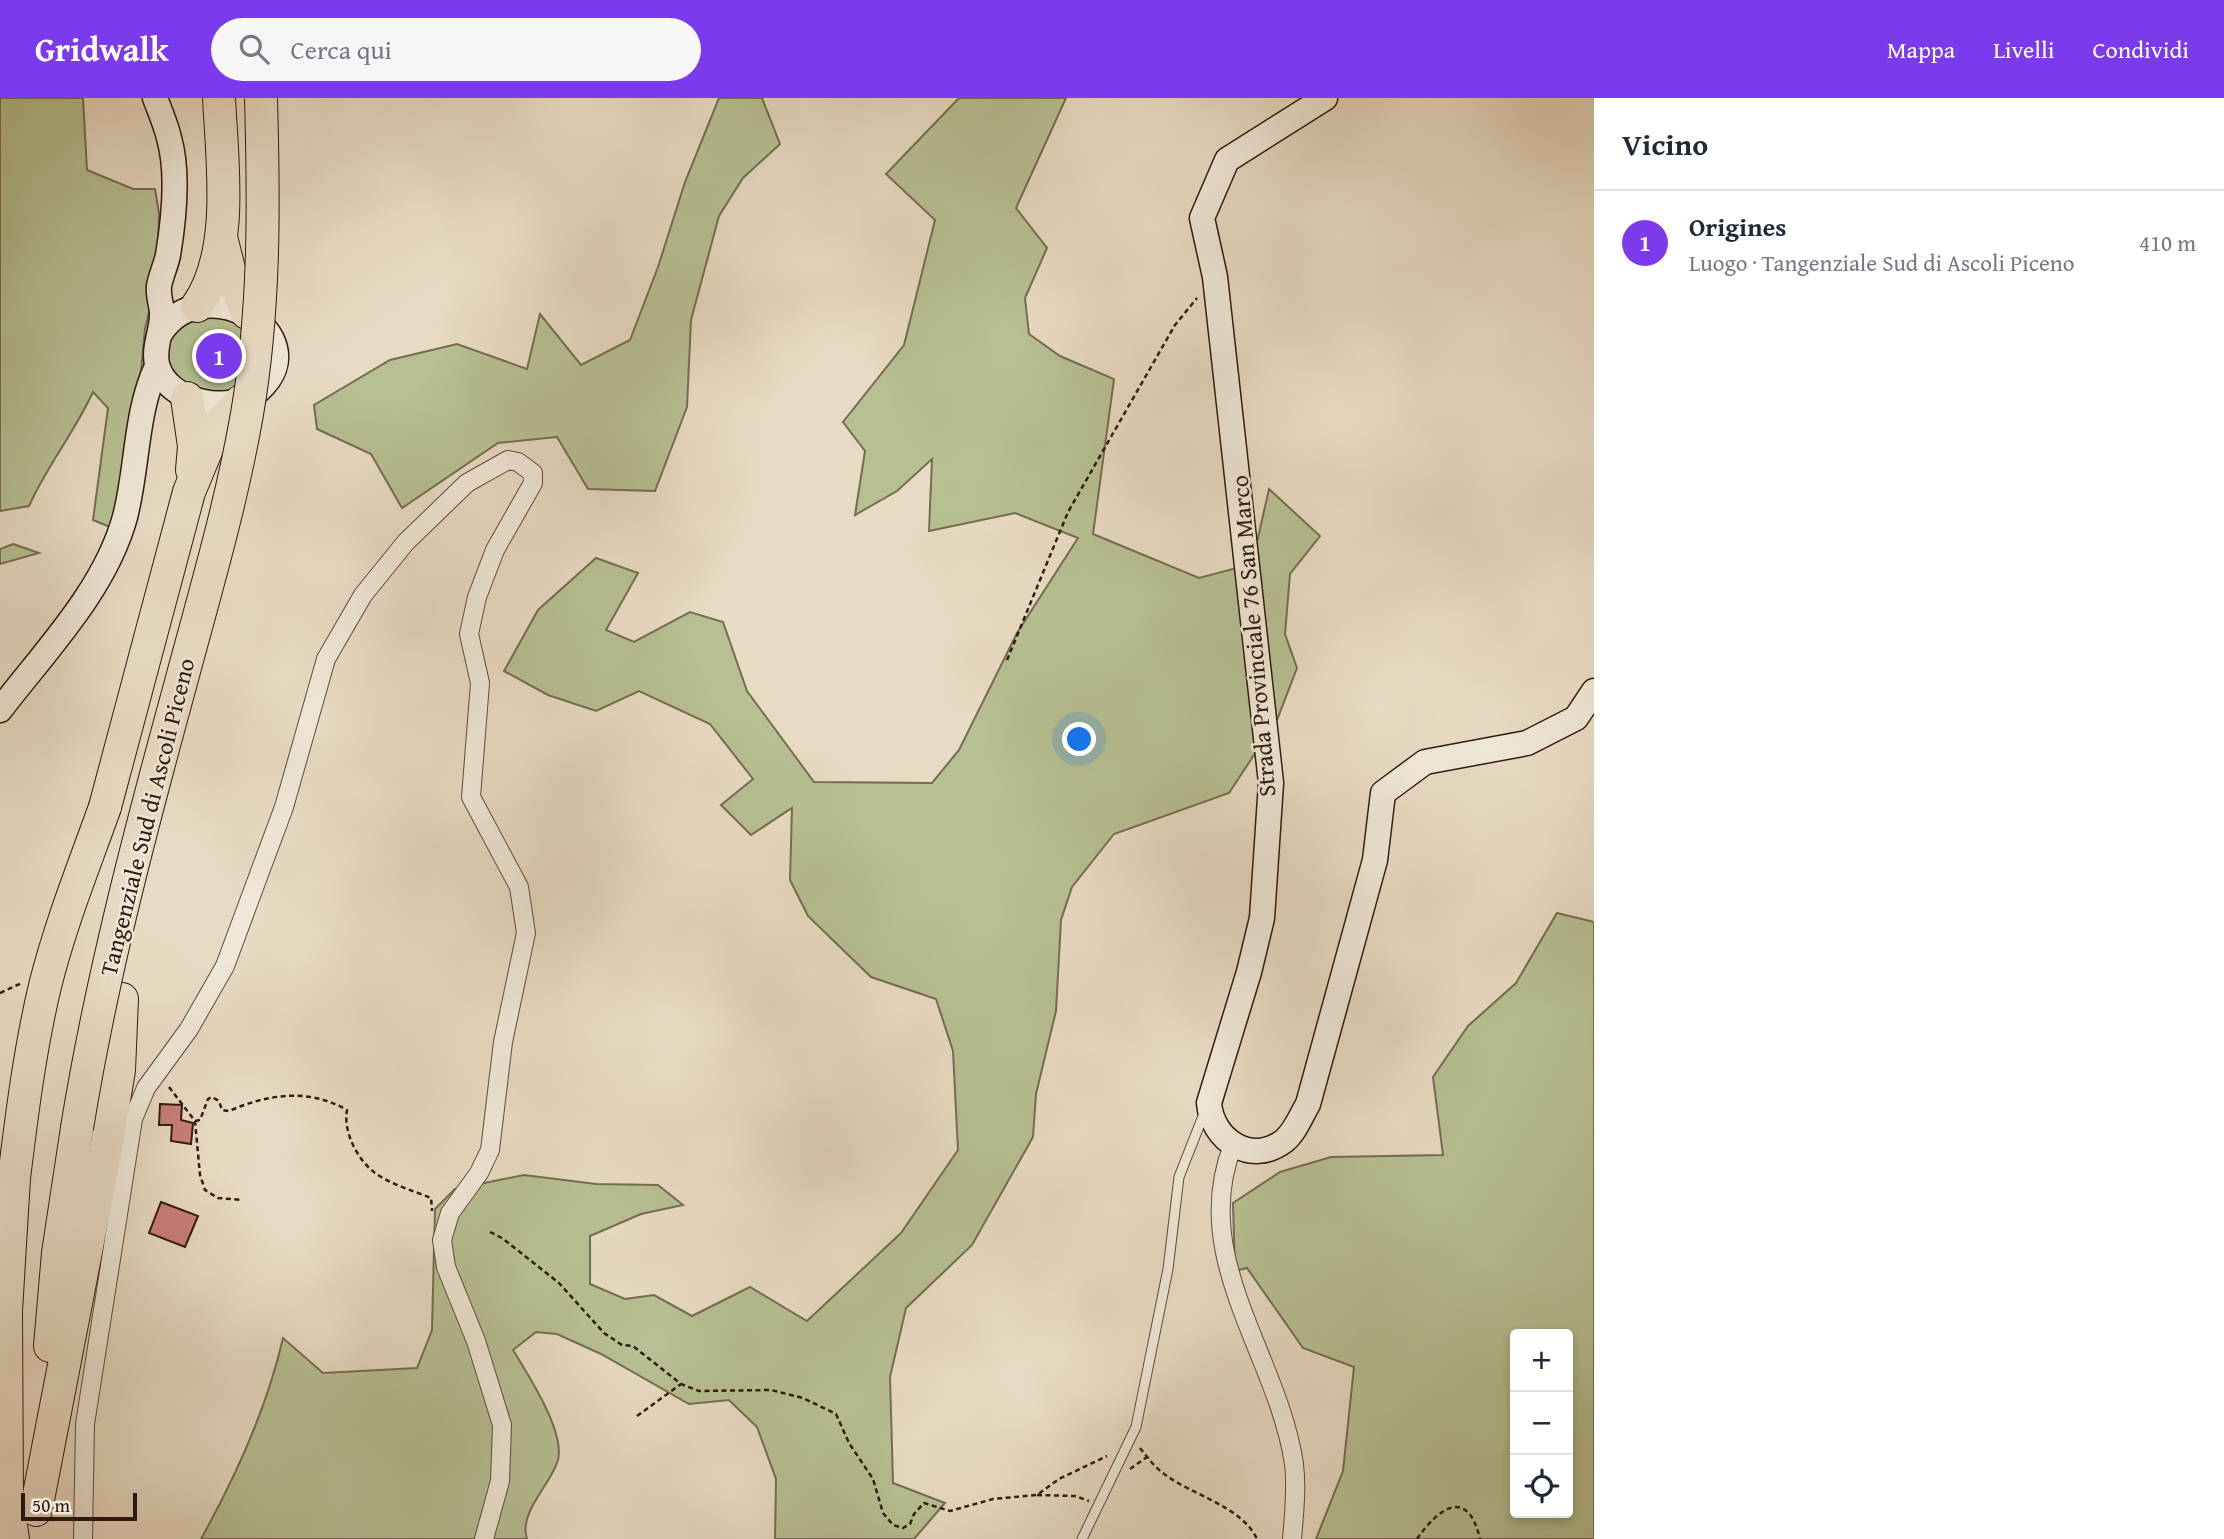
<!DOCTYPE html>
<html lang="it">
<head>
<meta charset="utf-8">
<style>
	body { margin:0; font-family:"Gentium Book Plus",serif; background:#f6f6f7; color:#1f2937 }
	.controls { position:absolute; right:21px; bottom:21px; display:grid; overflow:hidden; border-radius:7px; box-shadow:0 4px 10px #0003 }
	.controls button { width:63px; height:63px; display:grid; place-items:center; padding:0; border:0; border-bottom:2px solid #e0e1e3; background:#fff; color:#1f2937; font:35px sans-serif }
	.scale { position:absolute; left:21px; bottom:18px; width:116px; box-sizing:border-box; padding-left:7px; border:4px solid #301a10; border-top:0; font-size:19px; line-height:24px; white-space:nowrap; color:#301a10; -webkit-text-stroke:5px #f0e8d8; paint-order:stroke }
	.you { position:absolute; left:1080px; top:642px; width:24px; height:24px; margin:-18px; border:5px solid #fff; border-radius:50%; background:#1a73e8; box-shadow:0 0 0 10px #1a73e833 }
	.badge { display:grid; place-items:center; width:46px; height:46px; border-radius:50%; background:#7c3aed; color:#fff; font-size:23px; font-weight:700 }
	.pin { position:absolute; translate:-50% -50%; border:4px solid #fff; box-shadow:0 2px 7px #0006 }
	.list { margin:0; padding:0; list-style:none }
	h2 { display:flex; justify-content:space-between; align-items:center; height:91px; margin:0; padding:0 28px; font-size:30px }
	h2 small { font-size:23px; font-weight:400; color:#747a83 }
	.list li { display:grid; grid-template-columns:46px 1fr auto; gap:21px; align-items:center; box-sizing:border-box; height:105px; padding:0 28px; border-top:2px solid #e0e1e3 }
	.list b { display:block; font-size:26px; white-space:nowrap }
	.list p { margin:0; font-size:23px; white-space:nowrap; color:#747a83 }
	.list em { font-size:23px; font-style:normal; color:#747a83 }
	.icon { flex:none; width:38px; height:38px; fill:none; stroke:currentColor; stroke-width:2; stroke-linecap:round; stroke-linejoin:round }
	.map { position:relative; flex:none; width:1594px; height:1441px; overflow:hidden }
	header { display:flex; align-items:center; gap:42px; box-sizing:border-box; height:98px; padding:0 35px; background:#7c3aed; color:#fff }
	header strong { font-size:33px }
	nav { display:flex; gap:38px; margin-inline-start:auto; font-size:24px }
	.search { width:490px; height:63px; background:#f6f6f7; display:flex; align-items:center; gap:18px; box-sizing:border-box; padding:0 24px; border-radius:38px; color:#747a83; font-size:26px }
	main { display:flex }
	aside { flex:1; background:#fff }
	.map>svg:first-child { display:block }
</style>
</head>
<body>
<header>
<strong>Gridwalk</strong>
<div class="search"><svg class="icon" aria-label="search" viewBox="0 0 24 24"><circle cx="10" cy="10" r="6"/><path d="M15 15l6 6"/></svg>Cerca qui</div>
<nav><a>Mappa</a><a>Livelli</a><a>Condividi</a></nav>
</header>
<main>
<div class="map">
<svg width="1594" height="1441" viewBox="0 0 1594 1441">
	<rect width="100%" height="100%" fill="#e8dbc3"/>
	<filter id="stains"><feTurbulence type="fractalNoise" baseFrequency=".00286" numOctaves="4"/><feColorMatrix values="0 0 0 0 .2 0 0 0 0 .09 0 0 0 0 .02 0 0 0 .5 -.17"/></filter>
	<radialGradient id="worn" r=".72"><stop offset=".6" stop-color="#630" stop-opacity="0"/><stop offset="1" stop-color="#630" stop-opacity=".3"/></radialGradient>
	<g fill="#b7c093" stroke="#746d52" stroke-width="2" fill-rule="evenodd">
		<path d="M0 0H83L87 72 133 91H155L159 115 157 180 145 231 129 401 110 429 93 422 108 310 93 294C74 335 47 368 29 408L0 413Z"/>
		<path d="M719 0H762L780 46 743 80 719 118 691 222 687 309 655 393 588 391 557 339 498 345 402 410 371 356 317 331 314 307 390 262 457 246 527 271 540 216 581 267 630 242 658 169 685 84Z"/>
		<path d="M959 0H1066L1016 110 1047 150 1025 200 1029 236 1060 258 1114 281 1093 436 1199 480 1252 466 1269 391 1320 438 1290 476 1285 536 1297 570 1277 622 1229 695 1114 736 1072 789 1061 822 1056 913 1036 996 1033 1039 972 1147 906 1210 890 1279 893 1385 945 1405 914 1441H775L776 1381 757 1329 729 1302 689 1306 601 1256 557 1236 536 1234 513 1252C528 1277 565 1333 558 1362 551 1387 518 1414 527 1441H201C236 1378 267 1310 283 1240L323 1275 417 1270 432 1232 435 1111 455 1091 524 1077 596 1086 658 1087 683 1107 641 1116 590 1138V1186L625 1201 654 1197 692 1218 750 1189 807 1223 901 1135 958 1052 953 953 936 901 871 879 808 818 790 782 792 710 751 737 721 707 753 681 710 626 639 593 596 613 548 597 504 573 538 512 596 460 638 475 606 532 634 544 690 514 723 524 747 593 814 684 932 685 959 652 1017 535 1078 440 1015 415 929 433 932 361 897 393 855 417 865 353 843 324 904 247 935 122 886 76Z"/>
		<path d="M213 217 252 229 237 296 192 293 167 267V248L181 225Z"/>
		<path d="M13 446 39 455 0 466V451Z"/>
		<path d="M1557 815 1594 824V1441H1316L1343 1373 1354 1269 1303 1250 1247 1170 1235 1173 1233 1105 1280 1074 1331 1059 1443 1057 1433 979 1468 928 1516 885ZM1515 1236H1568V1415H1515Z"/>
	</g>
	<g fill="#c97f77" stroke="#301a10" stroke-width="2">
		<path d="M160 1006 182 1007 181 1022 193 1025 191 1046 171 1043 172 1027H159Z"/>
		<path d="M161 1104 198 1118 185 1149 149 1135Z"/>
	</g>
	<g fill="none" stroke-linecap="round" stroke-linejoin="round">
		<g stroke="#5e4a3d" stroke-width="11">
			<path id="lane" d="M1082 1441 1136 1329 1168 1171 1179 1079 1205 1013"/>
		</g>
		<g stroke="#5e4a3d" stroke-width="20">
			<g id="street">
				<path d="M1233 1047C1188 1160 1278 1257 1294 1366 1297 1390 1294 1417 1292 1441"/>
				<path d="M83 1441 85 1326 133 1021 146 990 189 931 225 868 284 709 326 561 363 497 406 444 467 385 508 362 518 364 533 375V385L495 452 477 499 469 536 480 585 471 699 519 789 526 835 503 944 490 1052 479 1075 450 1115 442 1142 446 1169 476 1243 502 1327 500 1383 484 1441"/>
			</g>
		</g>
		<g stroke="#301a10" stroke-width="27">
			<g id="secondary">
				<path d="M155 0C160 13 166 27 169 40 179 75 174 121 168 157 166 167 161 177 159 188 158 197 161 205 162 214 163 232 153 248 157 266 166 305 232 318 259 292 320 236 201 168 160 236"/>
				<path d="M1325 0 1227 62 1202 120 1215 179 1271 685 1262 820 1249 874 1209 1005C1212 1042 1251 1068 1284 1043 1295 1034 1301 1018 1308 1006L1375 762 1383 695 1425 664 1527 645 1576 620 1594 593"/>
				<path d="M0 612C45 553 105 492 125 419 138 369 135 315 157 268"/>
			</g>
		</g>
		<g stroke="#301a10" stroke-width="34">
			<g id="highway">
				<path d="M222 143 230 175 247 215"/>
				<path d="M197 208C235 155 222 62 219 0"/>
				<path d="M187 300 194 348 192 372"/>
				<path d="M105 709 189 394 216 329 241 303"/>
				<path d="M50 1248 58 1155 77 1030"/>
				<path d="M36 1412 107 1045 119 972 122 901"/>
				<path d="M13 1441 7 1403 6 1213 14 1080"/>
			</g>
		</g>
		<g stroke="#301a10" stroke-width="2.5" stroke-dasharray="5 3.5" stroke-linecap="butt">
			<path d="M1007 562 1068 414 1175 227 1197 200"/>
			<path d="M0 895 22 885"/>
			<path d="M169 989 195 1023 200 1077 205 1092 218 1100 242 1102"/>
			<path d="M195 1023 200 1022 208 1001 212 999 219 1003 222 1012 229 1013C268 996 309 990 347 1012 343 1034 357 1061 375 1075 390 1086 414 1093 431 1100L432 1113"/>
			<path d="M490 1134 502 1140 559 1185 604 1235 622 1247 633 1248 681 1286 699 1293 771 1292 803 1300 836 1316 849 1345 873 1381 883 1415 893 1427 903 1430 910 1426 914 1416 924 1405 950 1413 993 1401 1037 1397 1059 1381 1107 1358"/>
			<path d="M637 1318 681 1286"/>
			<path d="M1140 1350C1148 1360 1156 1371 1167 1378 1195 1398 1242 1409 1257 1441"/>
			<path d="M1130 1371 1147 1359"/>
			<path d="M1037 1397 1075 1398 1089 1403"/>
			<path d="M1417 1441C1439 1409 1468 1389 1480 1441"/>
		</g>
		<use href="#lane" stroke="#f0e8d8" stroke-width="9"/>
		<use href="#street" stroke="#f0e8d8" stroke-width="18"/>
		<use href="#secondary" stroke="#f0e8d8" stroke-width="24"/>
		<use href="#highway" stroke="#e8dbc3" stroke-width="32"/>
		<g stroke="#301a10" stroke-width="34" stroke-linecap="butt">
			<g id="highway-bridge">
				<path d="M77 1030C101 881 140 734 180 588 204 498 231 408 247 316 265 212 264 105 261 0"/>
				<path d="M14 1080C22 1015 30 951 45 888 60 827 84 768 105 709"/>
			</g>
		</g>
		<use href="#highway-bridge" stroke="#e8dbc3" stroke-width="32"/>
	</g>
	<g text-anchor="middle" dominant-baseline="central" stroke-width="5" stroke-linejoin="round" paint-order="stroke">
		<g font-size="24" fill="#301a10" stroke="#f0e8d8">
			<text transform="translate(1253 538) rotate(-95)">Strada Provinciale 76 San Marco</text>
			<text transform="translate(147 719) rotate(-76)">Tangenziale Sud di Ascoli Piceno</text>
		</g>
	</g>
	<rect width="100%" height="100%" filter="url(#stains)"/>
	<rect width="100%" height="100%" fill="url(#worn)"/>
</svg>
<div class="controls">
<button>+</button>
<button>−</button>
<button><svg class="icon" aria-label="locate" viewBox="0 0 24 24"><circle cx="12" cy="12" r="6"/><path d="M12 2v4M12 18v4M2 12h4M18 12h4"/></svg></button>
</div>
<div class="scale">50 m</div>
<div class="you"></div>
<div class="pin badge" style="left:219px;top:258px">1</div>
</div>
<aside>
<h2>Vicino<small></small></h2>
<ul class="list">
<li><span class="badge">1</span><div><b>Origines</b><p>Luogo · Tangenziale Sud di Ascoli Piceno</p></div><em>410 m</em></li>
</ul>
</aside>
</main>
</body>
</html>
